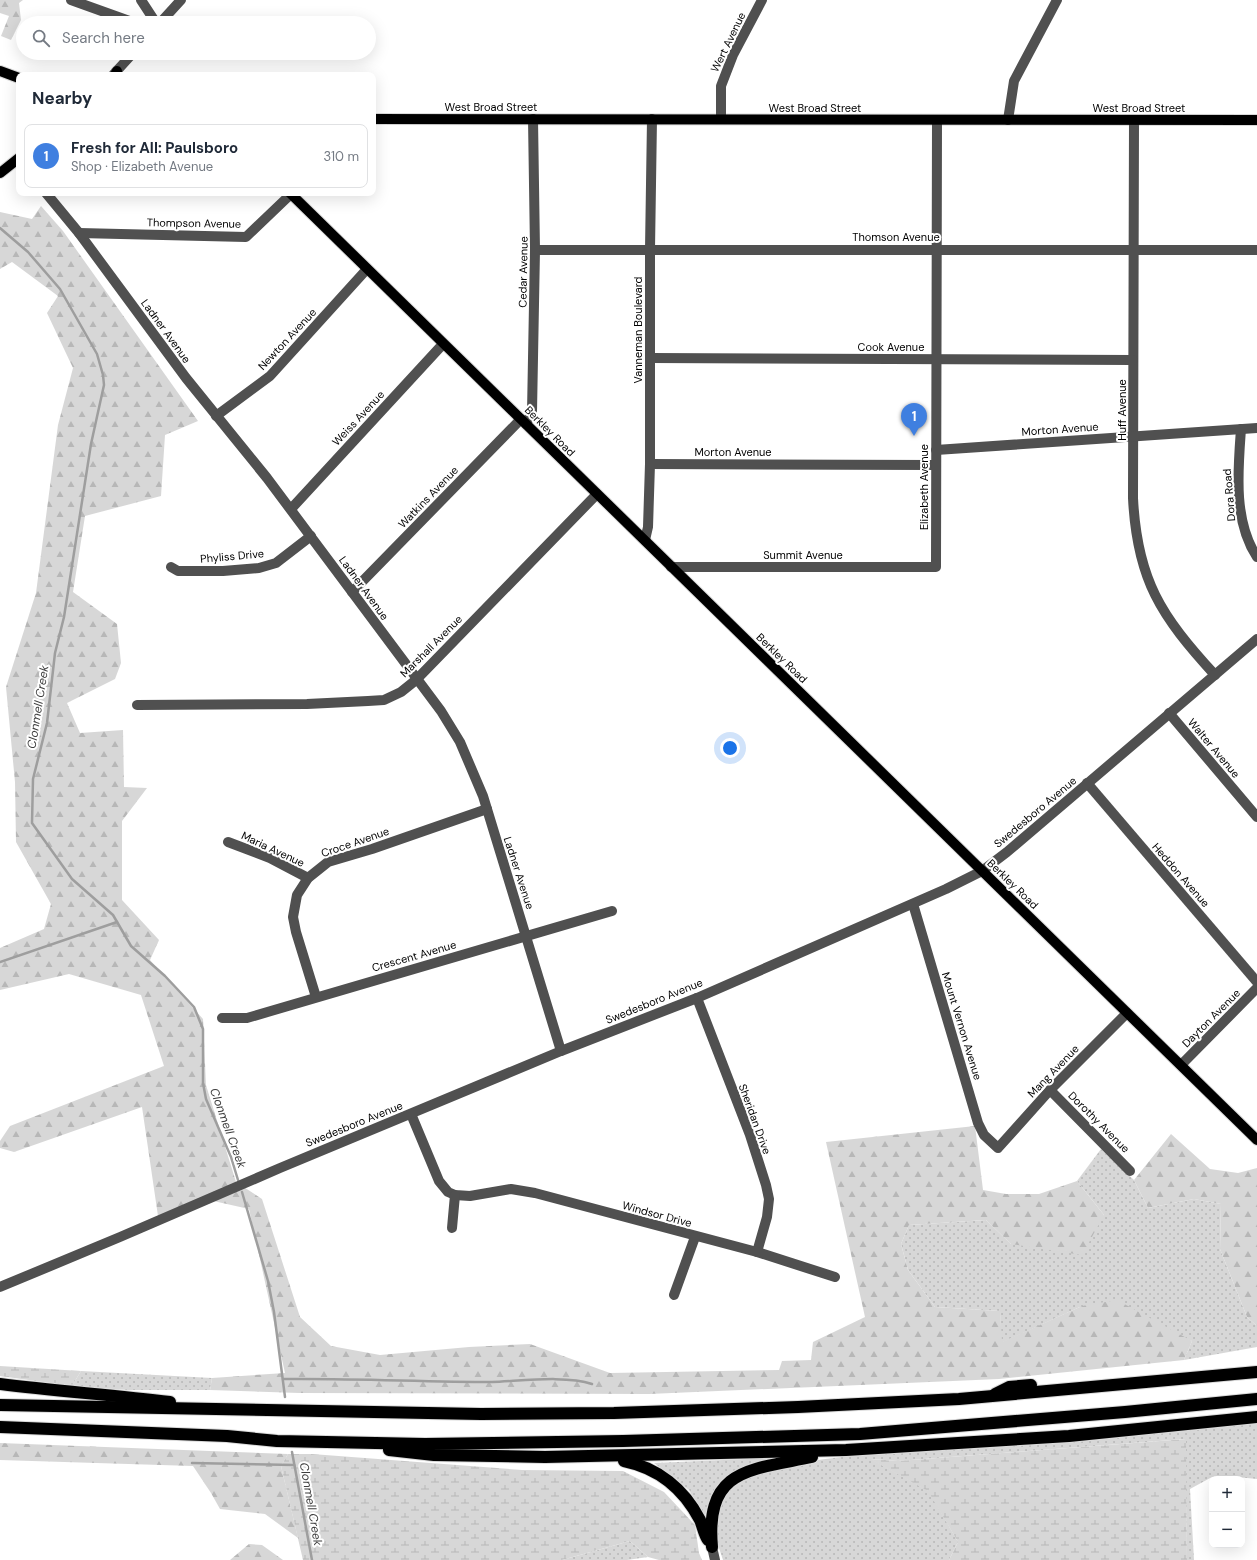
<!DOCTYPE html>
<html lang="en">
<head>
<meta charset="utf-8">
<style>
	body { margin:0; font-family:"DM Sans",sans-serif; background:#f6f6f7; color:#1f2937 }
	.controls { position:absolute; right:12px; bottom:12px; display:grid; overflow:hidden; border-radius:8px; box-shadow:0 4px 16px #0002 }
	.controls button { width:36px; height:36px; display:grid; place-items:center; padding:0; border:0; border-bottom:1px solid #e0e1e3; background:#fff; color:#1f2937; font:20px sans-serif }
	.you { position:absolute; left:730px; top:748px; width:14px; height:14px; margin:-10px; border:3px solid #fff; border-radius:50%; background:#1a73e8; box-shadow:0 0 0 6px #1a73e833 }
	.badge { display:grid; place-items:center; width:26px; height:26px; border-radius:50%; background:#d93025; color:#fff; font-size:13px; font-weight:700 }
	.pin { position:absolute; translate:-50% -33px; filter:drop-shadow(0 1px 2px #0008) }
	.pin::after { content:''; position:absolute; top:21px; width:14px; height:12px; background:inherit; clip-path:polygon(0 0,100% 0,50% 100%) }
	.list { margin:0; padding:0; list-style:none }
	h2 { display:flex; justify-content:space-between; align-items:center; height:52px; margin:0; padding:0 16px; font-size:17px }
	h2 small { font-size:13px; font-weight:400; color:#747a83 }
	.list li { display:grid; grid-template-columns:26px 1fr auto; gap:12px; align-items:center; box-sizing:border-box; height:64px; margin:0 8px 8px; padding:0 8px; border:1px solid #e0e1e3; border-radius:8px }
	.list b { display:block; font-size:15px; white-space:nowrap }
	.list p { margin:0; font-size:13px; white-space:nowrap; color:#747a83 }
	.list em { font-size:13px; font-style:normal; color:#747a83 }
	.icon { flex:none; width:22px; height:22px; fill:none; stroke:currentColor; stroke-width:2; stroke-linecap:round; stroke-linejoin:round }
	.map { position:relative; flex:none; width:1257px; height:1560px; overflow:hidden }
	.search { position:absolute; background:#fff; box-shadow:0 4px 16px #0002; left:16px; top:16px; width:360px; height:44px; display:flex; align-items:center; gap:10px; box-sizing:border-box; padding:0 14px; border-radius:22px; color:#747a83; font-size:15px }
	.panel { position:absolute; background:#fff; box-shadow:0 4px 16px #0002; left:16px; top:72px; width:360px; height:124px; border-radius:8px }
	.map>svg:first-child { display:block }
</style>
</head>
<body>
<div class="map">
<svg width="1257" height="1560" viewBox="0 0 1257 1560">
	<defs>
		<pattern id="grass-dots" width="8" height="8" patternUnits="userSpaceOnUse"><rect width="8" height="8" fill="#d7d7d7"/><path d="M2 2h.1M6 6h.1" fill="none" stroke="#b7b7b7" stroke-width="1.8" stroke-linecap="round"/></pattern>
		<pattern id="forest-firs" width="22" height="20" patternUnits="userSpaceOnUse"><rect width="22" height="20" fill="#d7d7d7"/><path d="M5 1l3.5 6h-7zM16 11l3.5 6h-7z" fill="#b7b7b7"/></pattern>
		<pattern id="wetland-marsh" width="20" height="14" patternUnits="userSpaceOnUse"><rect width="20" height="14" fill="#d7d7d7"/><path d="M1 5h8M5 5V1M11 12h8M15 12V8" fill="none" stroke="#b7b7b7"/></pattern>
	</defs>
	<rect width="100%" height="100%" fill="#fff"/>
	<g fill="url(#grass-dots)">
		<path d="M1101 1149 1134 1180 1148 1208 1194 1199 1221 1204 1220 1249 1247 1317 1257 1326V1347L1184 1360 1192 1341 1082 1306 1001 1343 1000 1311 935 1307 908 1270 901 1244 909 1225 986 1220 1011 1244 1104 1215 1077 1181Z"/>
		<path d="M81 1371 212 1378 210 1390H128L72 1386Z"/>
		<path d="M1257 1421V1479L1227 1476 1212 1477 1190 1489 1194 1560H1187L1185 1439 898 1461 871 1459 929 1491 958 1542 949 1560H723L715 1536V1511L732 1485 746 1475 795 1463 864 1454Z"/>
		<path d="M770 1458 718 1484 704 1517 689 1490 654 1463Z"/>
		<path d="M630 1541 648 1557 627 1560H562Z"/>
	</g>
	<g fill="url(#forest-firs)">
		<path d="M0 0H23L19 3 21 20 11 40 1 36 9 16 0 13Z"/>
		<path d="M41 206 63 231 198 421 165 435 161 496 85 516 73 592 117 624 121 663 115 679 67 703 80 733 123 730 124 787 147 788 122 821V900L159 940 150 960 203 1019 206 1085 236 1182 262 1199 300 1317 331 1346 380 1355 469 1347 530 1344 610 1373 779 1370 782 1361 811 1360 813 1342 865 1317 826 1142 975 1126 983 1190 1006 1194H1039L1077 1181 1104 1215 1082 1255 1011 1244 986 1220 909 1225 901 1244 908 1270 935 1307 1000 1311 1002 1342 1082 1306 1117 1300 1192 1341 1184 1360 999 1379 649 1394 299 1393 210 1390 212 1378 285 1373 249 1209 200 1198 158 1216 142 1107 14 1152 0 1148V1141L10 1126 164 1066 141 995 69 974 0 990V948L44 929 51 904 16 842 15 782 6 687 36 593 58 425 73 368 47 313 58 296 12 262 0 269V212L32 219Z"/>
		<path d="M1171 1134 1210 1169 1238 1173 1257 1168V1326L1247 1317 1220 1249 1221 1204 1194 1199 1148 1208 1134 1180Z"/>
		<path d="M0 1443 288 1454 281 1466 298 1538 265 1514 220 1509 211 1493 193 1466 0 1460Z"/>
		<path d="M249 1544 262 1545 283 1560H230Z"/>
	</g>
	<g fill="url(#wetland-marsh)">
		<path d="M0 1366 81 1371 72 1386 0 1376Z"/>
		<path d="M1186 1439 1187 1560H949L958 1542 928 1491 870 1459 898 1461Z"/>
		<path d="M288 1454H312L522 1470 623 1471 664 1492 695 1525 699 1553 702 1560H659L648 1557 630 1541 562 1560H303L281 1466Z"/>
	</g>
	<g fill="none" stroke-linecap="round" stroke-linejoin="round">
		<g stroke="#9e9e9e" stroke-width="2.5">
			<path d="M0 228 28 252 60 289 97 354 103 375 104 385 91 444 64 617 55 653 47 723 33 779 32 823 72 879 113 915 131 946 165 976 194 1007 203 1029V1083L206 1099 231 1157 238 1180"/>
			<path d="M0 962 117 922"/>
			<path d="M242 1192 268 1281 274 1312 285 1397"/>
			<path d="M283 1379C353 1378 423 1382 492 1382 521 1381 566 1375 592 1384"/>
			<path d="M292 1452 312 1560"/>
			<path d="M192 1463 294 1465"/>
		</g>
		<g stroke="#dbdbdb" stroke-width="12">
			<g id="major">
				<path d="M0 71 19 78"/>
				<path d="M115 75 117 71"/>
				<path d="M373 119 1257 120"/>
				<path d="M0 173 19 158"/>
				<path d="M290 193 1257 1140"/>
			</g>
		</g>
		<g stroke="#dbdbdb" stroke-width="14">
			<g id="highway">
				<path d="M0 1384C56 1391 113 1395 170 1402"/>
				<path d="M995 1394 1009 1387 1031 1385"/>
				<path d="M0 1405 481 1414 614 1413 798 1407 959 1399 1257 1372"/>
				<path d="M0 1427 227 1436 277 1441 425 1444 623 1441 860 1434 1125 1412 1257 1399"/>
				<path d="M389 1450 434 1455 545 1457 846 1450 1069 1436 1257 1417"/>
				<path d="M624 1461C658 1468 684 1489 700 1520 703 1527 704 1534 708 1540"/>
				<path d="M712 1547C705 1468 750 1470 812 1457"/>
			</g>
		</g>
		<g stroke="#505050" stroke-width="10">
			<path d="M71 0 135 23"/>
			<path d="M141 0 156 23"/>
			<path d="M160 23 181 0"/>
			<path d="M113 75 133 53"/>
			<path d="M721 119V86L733 55 762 0"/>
			<path d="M1008 120 1014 81 1057 0"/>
			<path d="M1134 120 1133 498C1137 580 1161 616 1215 675"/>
			<path d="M46 193 79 233 186 378 267 478 441 711 460 742 483 796 561 1051"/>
			<path d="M79 233 246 237 291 194"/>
			<path d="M535 250H1257"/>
			<path d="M650 358 1133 360"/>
			<path d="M216 416 270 376 367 269"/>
			<path d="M526 424 532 412 535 250 533 119"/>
			<path d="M1241 429C1238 470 1233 521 1257 557"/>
			<path d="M936 450 1257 428"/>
			<path d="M650 464 936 465"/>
			<path d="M291 509 443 344"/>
			<path d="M645 540 648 527 650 464V249L652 119"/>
			<path d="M171 567 178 571H223L259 568 276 563 311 536"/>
			<path d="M671 567H936L937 120"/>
			<path d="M352 592 521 419"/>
			<path d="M137 705 307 704 368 701 384 700 401 692 416 680 597 494"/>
			<path d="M1169 713 1257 817"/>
			<path d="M1087 783 1257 982"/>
			<path d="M228 842 270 858 308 878"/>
			<path d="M913 904 978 1123 984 1135 998 1148 1050 1090 1127 1013"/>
			<path d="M316 997 296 932 293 917 297 895 308 878 328 862 372 849 487 809"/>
			<path d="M697 998 750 1135 766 1185 769 1199 767 1217 757 1252"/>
			<path d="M222 1018H247L612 911"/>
			<path d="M1181 1065 1257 988"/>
			<path d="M1050 1090 1130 1171"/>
			<path d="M411 1114 439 1181 448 1192 455 1195 470 1196 511 1189 535 1193 757 1252 835 1277"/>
			<path d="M452 1228 455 1195"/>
			<path d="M0 1287 120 1237 280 1168 561 1051 697 998 946 889 982 871 1007 852 1257 639"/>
			<path d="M674 1295 695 1237"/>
			<path d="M712 1547 715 1560"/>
		</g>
		<use href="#major" stroke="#000" stroke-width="10"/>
		<use href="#highway" stroke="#000" stroke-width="12"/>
	</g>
	<g text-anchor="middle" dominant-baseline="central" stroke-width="4" stroke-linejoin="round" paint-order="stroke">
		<g font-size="11" fill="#000" stroke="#fff">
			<text transform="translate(728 42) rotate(-64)">Wert Avenue</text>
			<text x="491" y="107">West Broad Street</text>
			<text x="815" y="108">West Broad Street</text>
			<text x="1139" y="108">West Broad Street</text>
			<text transform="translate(194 223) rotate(1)">Thompson Avenue</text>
			<text x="896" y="237">Thomson Avenue</text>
			<text transform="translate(523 272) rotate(-89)">Cedar Avenue</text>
			<text transform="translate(638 330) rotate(-90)">Vanneman Boulevard</text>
			<text transform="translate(166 331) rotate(54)">Ladner Avenue</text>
			<text transform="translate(287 339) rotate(-47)">Newton Avenue</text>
			<text x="891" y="347">Cook Avenue</text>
			<text transform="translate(1122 410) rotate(-90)">Huff Avenue</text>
			<text transform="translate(358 418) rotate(-47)">Weiss Avenue</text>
			<text transform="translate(1060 429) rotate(-4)">Morton Avenue</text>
			<text transform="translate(550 431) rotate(45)">Berkley Road</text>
			<text x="733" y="452">Morton Avenue</text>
			<text transform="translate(924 487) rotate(-90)">Elizabeth Avenue</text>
			<text transform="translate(1229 495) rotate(-95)">Dora Road</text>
			<text transform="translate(428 497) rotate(-46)">Watkins Avenue</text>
			<text x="803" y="555">Summit Avenue</text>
			<text transform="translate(232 556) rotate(-5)">Phyliss Drive</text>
			<text transform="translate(364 588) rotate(54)">Ladner Avenue</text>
			<text transform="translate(431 646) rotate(-45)">Marshall Avenue</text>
			<text transform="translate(782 658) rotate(44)">Berkley Road</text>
			<text transform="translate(1214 748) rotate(50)">Walter Avenue</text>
			<text transform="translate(1035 812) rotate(-40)">Swedesboro Avenue</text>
			<text transform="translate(355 842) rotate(-19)">Croce Avenue</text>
			<text transform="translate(273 849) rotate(25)">Maria Avenue</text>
			<text transform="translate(519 873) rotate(72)">Ladner Avenue</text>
			<text transform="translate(1181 875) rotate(49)">Heddon Avenue</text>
			<text transform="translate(1013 884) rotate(44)">Berkley Road</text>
			<text transform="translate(414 956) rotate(-16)">Crescent Avenue</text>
			<text transform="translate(654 1001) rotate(-22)">Swedesboro Avenue</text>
			<text transform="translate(1211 1018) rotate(-45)">Dayton Avenue</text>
			<text transform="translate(962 1026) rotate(73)">Mount Vernon Avenue</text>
			<text transform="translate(1053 1071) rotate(-46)">Mang Avenue</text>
			<text transform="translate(755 1119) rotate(70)">Sheridan Drive</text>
			<text transform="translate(1099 1122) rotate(45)">Dorothy Avenue</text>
			<text transform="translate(354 1124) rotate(-22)">Swedesboro Avenue</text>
			<text transform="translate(657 1214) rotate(15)">Windsor Drive</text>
		</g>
		<g font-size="12" font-style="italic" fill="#3f3f3f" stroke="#fff">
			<text transform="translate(38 707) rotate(-81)">Clonmell Creek</text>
			<text transform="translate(228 1128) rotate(70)">Clonmell Creek</text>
			<text transform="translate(311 1504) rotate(80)">Clonmell Creek</text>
		</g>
	</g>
</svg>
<div class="controls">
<button>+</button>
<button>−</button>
</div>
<div class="you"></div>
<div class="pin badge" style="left:914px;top:436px;background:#3f7fe0">1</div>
<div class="search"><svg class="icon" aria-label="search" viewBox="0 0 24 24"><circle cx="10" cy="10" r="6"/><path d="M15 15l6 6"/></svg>Search here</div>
<section class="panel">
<h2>Nearby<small></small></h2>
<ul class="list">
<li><span class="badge" style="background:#3f7fe0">1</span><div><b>Fresh for All: Paulsboro</b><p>Shop · Elizabeth Avenue</p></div><em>310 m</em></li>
</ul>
</section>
</div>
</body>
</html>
